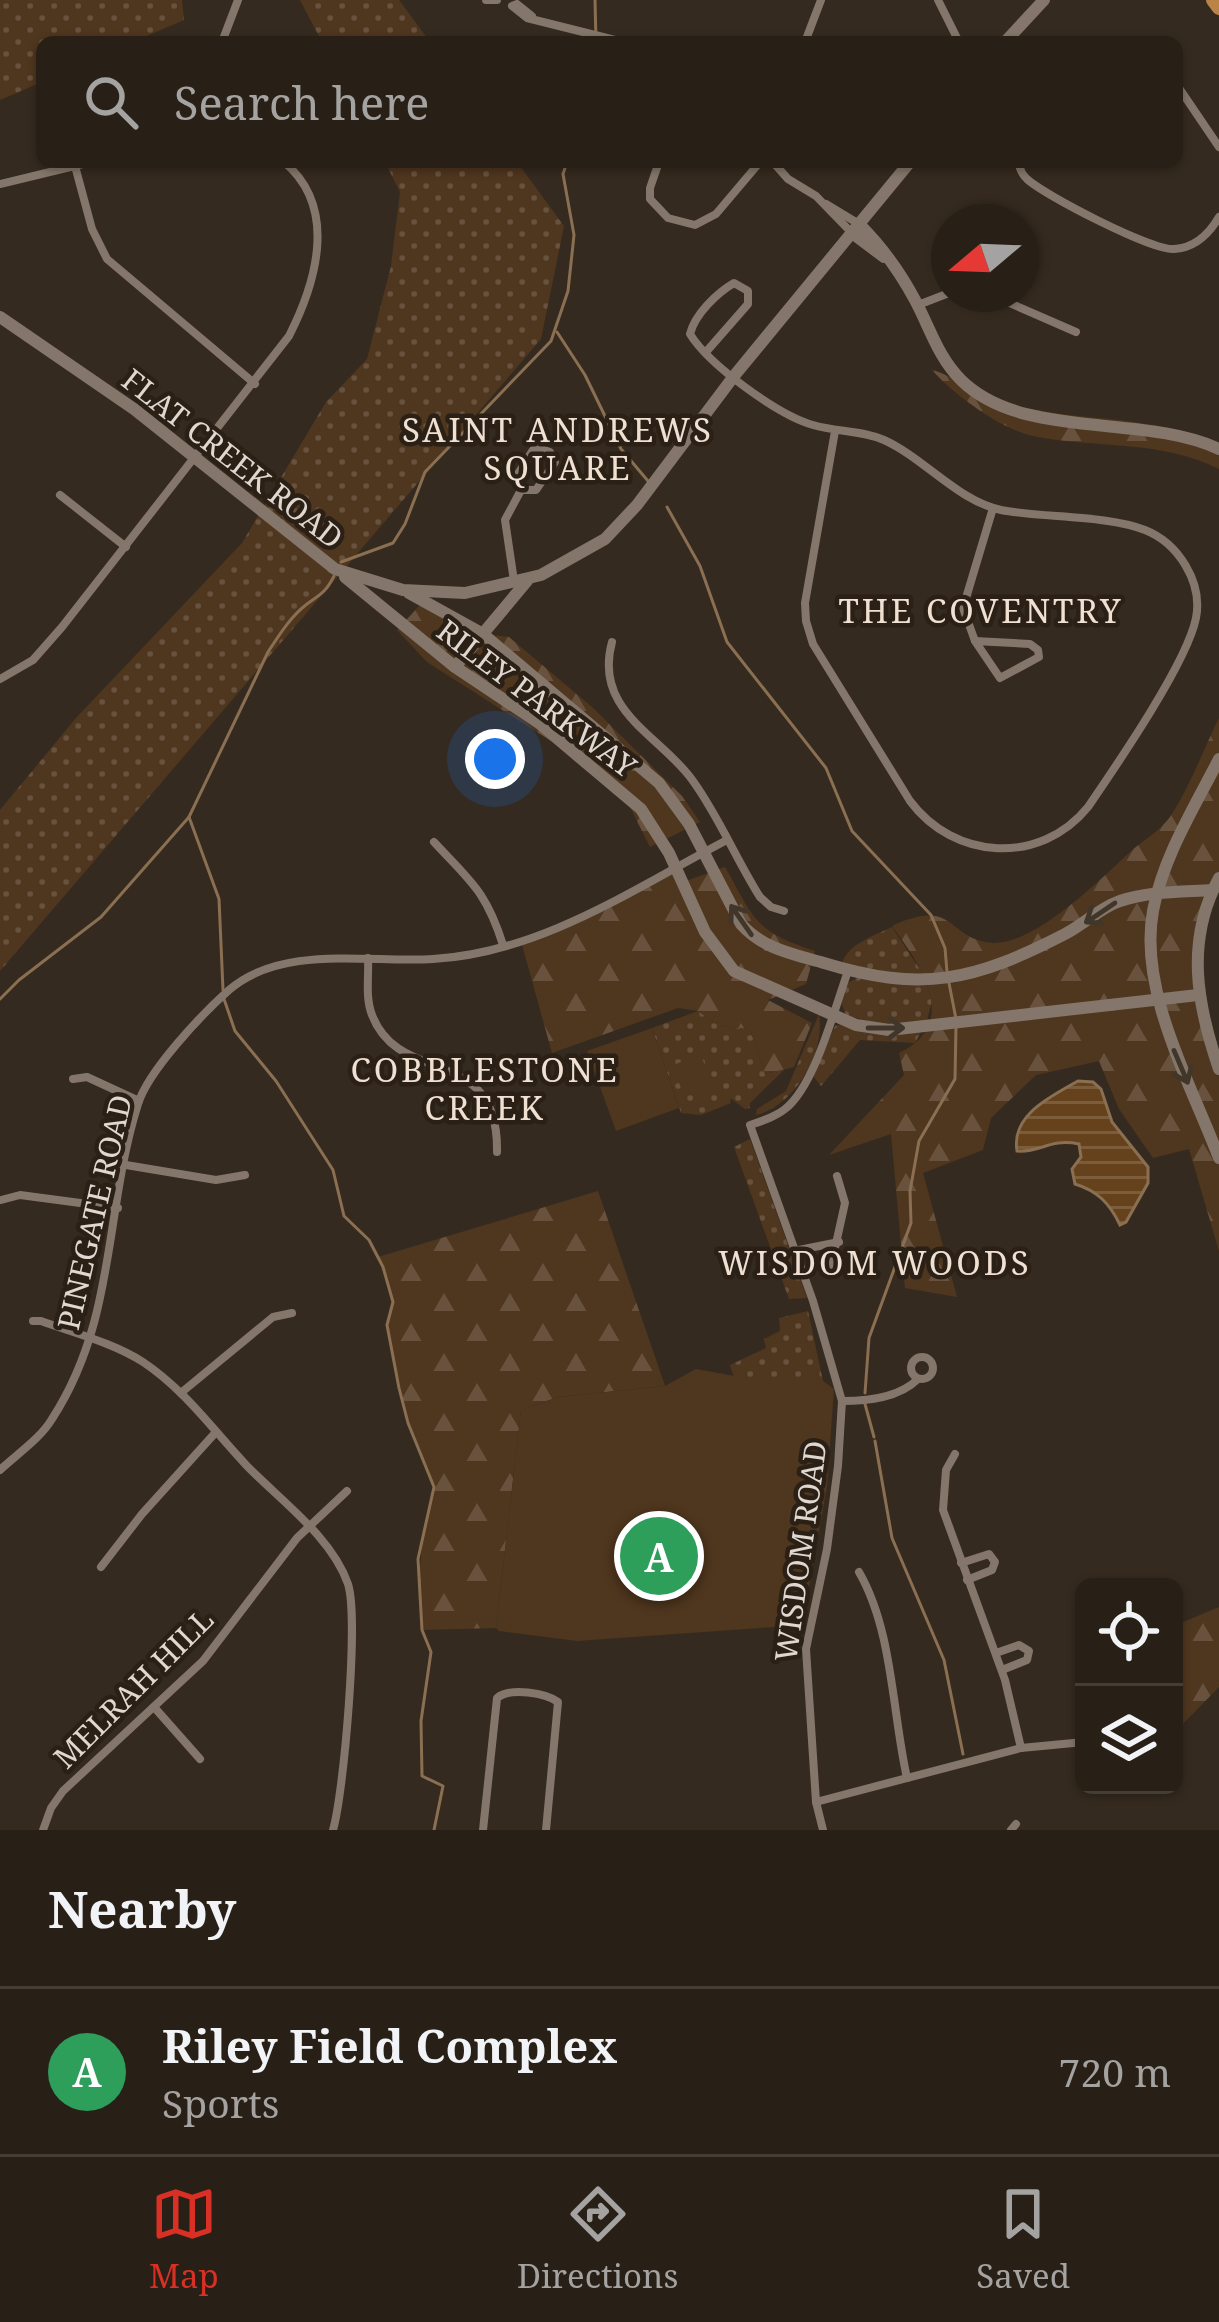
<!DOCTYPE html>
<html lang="en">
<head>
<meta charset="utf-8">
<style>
	body { margin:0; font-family:"Noto Serif",serif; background:#342d24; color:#f1f3f6 }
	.controls { position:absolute; right:36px; bottom:36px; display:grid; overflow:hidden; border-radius:18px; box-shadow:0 3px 9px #0004 }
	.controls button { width:108px; height:108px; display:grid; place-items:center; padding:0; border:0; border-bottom:3px solid #443e36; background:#282017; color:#f1f3f6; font:60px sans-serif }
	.compass { position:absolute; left:931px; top:204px; width:108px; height:108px; border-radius:50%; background:#282017; box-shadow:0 3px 9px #0004; rotate:251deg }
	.you { position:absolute; left:495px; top:759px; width:42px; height:42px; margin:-30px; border:9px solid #fff; border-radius:50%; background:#1a73e8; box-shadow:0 0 0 18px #1a73e833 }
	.badge { display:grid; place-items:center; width:78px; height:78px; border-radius:50%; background:#d93025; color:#fff; font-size:39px; font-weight:700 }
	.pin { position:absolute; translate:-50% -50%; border:6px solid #fff; box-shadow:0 3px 12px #0006 }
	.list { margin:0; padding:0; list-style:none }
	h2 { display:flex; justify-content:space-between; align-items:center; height:156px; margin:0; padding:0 48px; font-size:51px }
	h2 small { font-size:39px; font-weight:400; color:#a5a3a1 }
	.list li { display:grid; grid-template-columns:78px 1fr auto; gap:36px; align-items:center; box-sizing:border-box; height:168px; padding:0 48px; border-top:3px solid #443e36 }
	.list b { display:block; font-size:45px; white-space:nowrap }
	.list p { margin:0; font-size:39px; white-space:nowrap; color:#a5a3a1 }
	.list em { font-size:39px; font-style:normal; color:#a5a3a1 }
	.icon { flex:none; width:66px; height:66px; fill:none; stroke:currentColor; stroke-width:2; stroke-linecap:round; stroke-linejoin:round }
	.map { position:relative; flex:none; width:1219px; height:1830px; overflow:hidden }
	.search { position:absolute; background:#282017; box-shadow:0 3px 9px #0004; left:36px; right:36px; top:36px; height:132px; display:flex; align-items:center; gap:30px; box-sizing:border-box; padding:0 42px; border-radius:18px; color:#a5a3a1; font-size:45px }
	.sheet { height:324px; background:#282017 }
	nav { display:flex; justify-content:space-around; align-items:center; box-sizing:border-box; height:168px; border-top:3px solid #443e36; background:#282017; font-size:33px; color:#a5a3a1 }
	nav a { display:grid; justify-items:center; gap:6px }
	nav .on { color:#d93025 }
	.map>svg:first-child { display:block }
</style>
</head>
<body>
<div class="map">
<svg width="1219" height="1830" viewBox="0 0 1219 1830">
	<defs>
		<pattern id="grass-dots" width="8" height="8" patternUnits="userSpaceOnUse" patternTransform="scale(3)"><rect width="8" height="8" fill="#4f361e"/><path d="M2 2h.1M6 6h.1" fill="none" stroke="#68523e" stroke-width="1.8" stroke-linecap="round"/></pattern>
		<pattern id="forest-firs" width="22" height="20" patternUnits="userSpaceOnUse" patternTransform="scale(3)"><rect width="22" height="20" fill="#4f361e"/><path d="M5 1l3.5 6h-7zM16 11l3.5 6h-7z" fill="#68523e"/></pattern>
		<pattern id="water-rules" width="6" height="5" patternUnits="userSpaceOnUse" patternTransform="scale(3)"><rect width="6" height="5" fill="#66421c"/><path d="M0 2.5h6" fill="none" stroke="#7b5d3c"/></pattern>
	</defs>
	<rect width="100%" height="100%" fill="#352a1f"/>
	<g fill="url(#grass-dots)">
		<path d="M0 0H182L184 20 133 42H42V82L0 100Z"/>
		<path d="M300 0H399L430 42H322Z"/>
		<path d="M385 162H517L564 226 541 339 0 971V810L76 718 242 543 326 402 367 359 391 266 400 192Z"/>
		<path d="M892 927 925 977 891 975 842 963C849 943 874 936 892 927Z"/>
		<path d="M862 976 927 984 932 1001 926 1024 883 1025 846 1015 841 1002 847 983Z"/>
		<path d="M698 1011 719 1026 750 1029 765 1074 785 1069 750 1103V1108L745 1109 730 1098 731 1103 701 1115 681 1113 652 1028Z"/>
		<path d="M819 1014C826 1053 794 1106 756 1115L757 1109 786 1091Z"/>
		<path d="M845 1023 923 1028 915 1043 860 1040 821 1086 813 1076 835 1026Z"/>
		<path d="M750 1139 807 1298 789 1299 734 1147Z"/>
		<path d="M808 1311 823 1381H735L730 1365 766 1348 764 1339 780 1331 779 1318Z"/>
	</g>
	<g fill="url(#forest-firs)">
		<path d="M931 369C965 382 1001 403 1036 410 1098 422 1163 416 1219 448V469C1159 439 1097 449 1033 436 1000 429 953 394 931 369Z"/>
		<path d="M420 605 483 634 509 637 592 707 682 796 700 822 650 847 630 807 551 741 427 662 397 630Z"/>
		<path d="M1219 718V881L1196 961 1219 1064V1251L1189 1149 1153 1158 1119 1109 1099 1061 1036 1075 991 1118 983 1150 923 1173 957 1297 905 1288 891 1134 829 1155 904 1075 899 1053C962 1023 920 964 892 926 957 896 946 940 993 943 1034 945 1100 880 1129 853 1142 841 1160 831 1170 817 1190 787 1203 750 1219 718Z"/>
		<path d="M675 867 683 882 725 867C755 920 754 931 815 951L806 984 768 1000 812 1023 794 1067 765 1074 750 1029 719 1026 698 1011 678 1008 552 1053 521 941 594 913Z"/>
		<path d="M598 1191 665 1386 558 1397 521 1410 496 1628 422 1630 419 1582 423 1532 434 1487 408 1423 387 1325 393 1302 378 1257Z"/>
		<path d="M1219 1607V1687L1174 1733V1626Z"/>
	</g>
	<g fill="#4f361e">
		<path d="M652 1028 679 1108 616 1131 587 1051Z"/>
		<path d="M701 1055 713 1087 684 1097 673 1065Z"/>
		<path d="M696 1369 762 1381H823L834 1389 827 1487 802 1625 577 1641 499 1631 496 1628 521 1410 558 1397 665 1386Z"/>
	</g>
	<path fill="url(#water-rules)" stroke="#8a6f52" stroke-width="3" d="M1078 1081 1093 1082 1101 1089 1112 1122 1148 1167V1183L1126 1222 1120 1225C1110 1204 1098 1191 1075 1184L1072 1169 1081 1157 1079 1144C1049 1138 1041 1153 1017 1151 1011 1115 1050 1097 1078 1081Z"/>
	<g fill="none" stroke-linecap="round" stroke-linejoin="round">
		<g stroke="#8a6f52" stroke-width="3">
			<path d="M595 0 596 42"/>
			<path d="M557 332 585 375 621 449 648 481"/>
			<path d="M667 507 700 566 727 642 826 768 852 831 931 915 945 948 947 972"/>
			<path d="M341 562 393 543 405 524 425 472 551 341 568 291 574 235 563 174 567 162"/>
			<path d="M189 817 219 899 223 990"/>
			<path d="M949 983 956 1019"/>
			<path d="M0 999 19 980 101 917 189 817 268 652C279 635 291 616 307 604 321 594 326 592 334 576"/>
			<path d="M224 999 235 1031 276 1081 333 1170 344 1216 369 1240 383 1267 393 1302 387 1325 399 1388 408 1423 434 1487 418 1559 422 1630 431 1652 421 1721 422 1776 443 1786 434 1830"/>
			<path d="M865 1393 869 1338 911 1223 910 1191 919 1141 955 1079 956 1026"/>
			<path d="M865 1404 874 1437"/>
			<path d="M875 1441 892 1538 944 1660 963 1754"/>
		</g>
		<g stroke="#84766a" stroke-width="8">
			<path d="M486 0H497"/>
			<path d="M938 0 959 42"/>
			<path d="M532 16 517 4 512 6 527 18 623 42"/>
			<path d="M222 42 238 0"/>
			<path d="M805 42 821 0"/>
			<path d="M1177 85 1219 147"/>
			<path d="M659 162 650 188V199L668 218 695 225 716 214 760 162"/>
			<path d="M773 162 788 179 816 196 851 232"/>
			<path d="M1018 162C1021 170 1020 172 1027 179 1044 195 1152 251 1174 249 1195 248 1209 234 1219 217"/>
			<path d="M75 166 92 229 107 259 255 384"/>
			<path d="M0 184 91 162"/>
			<path d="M826 204 859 224"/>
			<path d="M989 294 1076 332"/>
			<path d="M918 305 949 293"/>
			<path d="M706 352 748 304V291L734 283C717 293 695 314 690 334 709 365 778 415 813 425 836 432 862 430 884 440 924 458 958 501 1001 510 1044 518 1107 515 1145 530 1178 543 1203 582 1196 618 1187 663 1116 766 1088 807 1040 866 954 860 910 801L813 644 806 621 805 603 835 431"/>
			<path d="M60 495 126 547"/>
			<path d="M514 581 505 520 521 490H536L555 462 550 452 538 448 533 450 516 477 521 490"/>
			<path d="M975 641 1030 644 1038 650 1039 657 1000 678Z"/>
			<path d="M975 641 963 608 993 508"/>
			<path d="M612 642C593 712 661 735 693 781 719 817 736 859 760 897L771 907 784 911"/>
			<path d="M0 679 33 660 62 627 289 336C317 281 338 207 284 162"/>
			<path d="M434 842C471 882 486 891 503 945"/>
			<path d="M368 958C369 977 365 997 372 1015 400 1088 499 1043 497 1152"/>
			<path d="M73 1079 87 1077 139 1101"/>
			<path d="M126 1165 216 1180 245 1175"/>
			<path d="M1 1200 20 1195 118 1208"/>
			<path d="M794 1251 839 1242"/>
			<path d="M831 1266 845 1203 837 1176"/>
			<path d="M33 1321H41C74 1333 114 1343 143 1362 185 1390 213 1430 247 1466 280 1500 332 1537 348 1584 359 1618 344 1792 333 1830"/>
			<circle cx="922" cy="1368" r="11"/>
			<path d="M182 1392 273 1317 292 1313"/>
			<path d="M842 1401C868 1401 899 1398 918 1379"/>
			<path d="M955 1454 946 1470 943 1510 1005 1680 1021 1748"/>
			<path d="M0 1470C17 1454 40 1439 52 1419 117 1319 104 1211 138 1104 148 1071 202 1014 229 990 282 944 369 963 433 959 541 953 635 888 727 840"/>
			<path d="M961 1563 989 1554 995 1562 992 1570 967 1580"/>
			<path d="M101 1567 142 1514 216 1432"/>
			<path d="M859 1572C893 1631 892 1712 907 1778"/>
			<path d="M996 1653 1019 1645 1029 1651 1027 1660 1002 1670"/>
			<path d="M154 1707 200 1759"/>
			<path d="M816 1802 1021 1748 1084 1742"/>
			<path d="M43 1830 51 1808 63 1791 203 1661 297 1538 347 1491"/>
			<path d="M483 1830 497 1698C510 1687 546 1693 558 1702L546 1830"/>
			<path d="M823 1830 816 1802 806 1649 827 1549 838 1466 842 1401 813 1301 750 1125C762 1121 775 1117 785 1109 815 1086 835 1007 848 971"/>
			<path d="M1011 1830 1016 1824"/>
		</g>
		<g stroke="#84766a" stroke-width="12">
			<path d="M1005 42 1044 0"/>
			<path d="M860 225C882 247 900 272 915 300 930 328 938 357 961 380 1023 441 1142 413 1219 449"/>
			<path d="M852 233 884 257"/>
			<path d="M0 317 134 409 335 569 403 590 465 593 541 575 605 539 637 505 734 376 910 162"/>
			<path d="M345 577 455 667 539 723 641 809 669 853 705 932 734 971 856 1025 889 1030 1198 995"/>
			<path d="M409 593 483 634 659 783 689 824 741 924C763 949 793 954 824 963 922 993 974 981 1065 934 1083 925 1101 907 1120 901 1149 891 1183 892 1213 890"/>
			<path d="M455 667 527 581"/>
			<path d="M1219 759C1194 808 1163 857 1153 911 1138 991 1192 1086 1219 1158"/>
			<path d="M1219 878C1185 941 1197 1005 1219 1069"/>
		</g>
		<path stroke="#bb8447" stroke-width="14" d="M1213 0 1219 8"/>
	</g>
	<defs><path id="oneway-shaft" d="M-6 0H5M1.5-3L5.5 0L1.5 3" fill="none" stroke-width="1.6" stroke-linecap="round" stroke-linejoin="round" transform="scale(3)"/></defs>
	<g stroke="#41362a">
		<use href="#oneway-shaft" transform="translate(1100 913) rotate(146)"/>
		<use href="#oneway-shaft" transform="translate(741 920) rotate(-125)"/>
		<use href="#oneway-shaft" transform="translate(886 1028)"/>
		<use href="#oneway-shaft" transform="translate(1181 1067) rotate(67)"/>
	</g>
	<g text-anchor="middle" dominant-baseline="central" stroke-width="9" stroke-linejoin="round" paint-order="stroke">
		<g font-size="30" fill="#dfd7d0" stroke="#2b2015">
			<text transform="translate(233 458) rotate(38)">FLAT CREEK ROAD</text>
			<text transform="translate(537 698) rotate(37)">RILEY PARKWAY</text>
			<text transform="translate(94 1212) rotate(-77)">PINEGATE ROAD</text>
			<text transform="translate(800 1551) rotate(-82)">WISDOM ROAD</text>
			<text transform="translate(133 1688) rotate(-45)">MELRAH HILL</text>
		</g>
		<g font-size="33" letter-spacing="3" fill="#efe0d2" stroke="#2b2015">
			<text x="558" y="429">SAINT ANDREWS<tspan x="558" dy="38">SQUARE</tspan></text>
			<text x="981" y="610">THE COVENTRY</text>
			<text x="485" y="1069">COBBLESTONE<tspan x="485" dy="38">CREEK</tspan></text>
			<text x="875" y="1262">WISDOM WOODS</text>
		</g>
	</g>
</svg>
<div class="controls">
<button><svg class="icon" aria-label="locate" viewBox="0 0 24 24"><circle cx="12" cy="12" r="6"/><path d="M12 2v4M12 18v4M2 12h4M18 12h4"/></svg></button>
<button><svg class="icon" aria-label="layers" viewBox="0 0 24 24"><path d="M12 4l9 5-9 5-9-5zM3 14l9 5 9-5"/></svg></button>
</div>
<svg class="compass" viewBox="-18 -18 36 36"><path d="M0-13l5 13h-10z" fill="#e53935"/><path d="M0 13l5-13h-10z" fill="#a5a3a1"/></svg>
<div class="you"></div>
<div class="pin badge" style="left:659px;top:1556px;background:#2e9e5b">A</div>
<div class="search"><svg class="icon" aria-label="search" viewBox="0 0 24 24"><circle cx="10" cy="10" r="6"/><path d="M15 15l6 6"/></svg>Search here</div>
</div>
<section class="sheet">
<h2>Nearby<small></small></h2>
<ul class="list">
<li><span class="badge" style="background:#2e9e5b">A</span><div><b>Riley Field Complex</b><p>Sports</p></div><em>720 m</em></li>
</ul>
</section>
<nav>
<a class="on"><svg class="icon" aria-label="map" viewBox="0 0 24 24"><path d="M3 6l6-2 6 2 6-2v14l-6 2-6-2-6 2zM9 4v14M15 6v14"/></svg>Map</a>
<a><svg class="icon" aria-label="directions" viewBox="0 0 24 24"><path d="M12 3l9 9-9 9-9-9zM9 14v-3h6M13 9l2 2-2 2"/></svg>Directions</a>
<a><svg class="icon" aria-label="saved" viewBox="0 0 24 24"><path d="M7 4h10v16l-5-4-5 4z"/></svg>Saved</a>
</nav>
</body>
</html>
